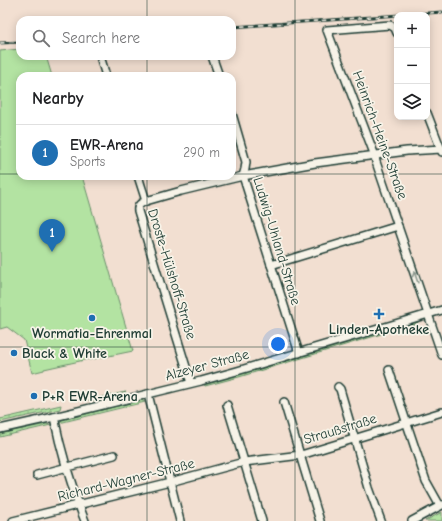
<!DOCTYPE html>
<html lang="en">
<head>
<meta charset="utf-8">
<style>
	body { margin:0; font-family:"Comic Neue",sans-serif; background:#f6f6f6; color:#202124 }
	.controls { position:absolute; right:12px; top:12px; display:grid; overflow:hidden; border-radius:8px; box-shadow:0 2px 10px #0003 }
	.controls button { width:36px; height:36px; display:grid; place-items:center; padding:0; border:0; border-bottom:1px solid #e0e0e0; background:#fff; color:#202124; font:20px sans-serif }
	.you { position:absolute; left:278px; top:344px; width:14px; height:14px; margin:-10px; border:3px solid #fff; border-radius:50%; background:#1a73e8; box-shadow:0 0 0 6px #1a73e833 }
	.badge { display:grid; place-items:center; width:26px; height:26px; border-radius:50%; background:#1f6fb2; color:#fff; font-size:13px; font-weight:700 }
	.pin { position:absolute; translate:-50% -33px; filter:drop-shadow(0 1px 2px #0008) }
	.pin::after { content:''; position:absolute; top:21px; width:14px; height:12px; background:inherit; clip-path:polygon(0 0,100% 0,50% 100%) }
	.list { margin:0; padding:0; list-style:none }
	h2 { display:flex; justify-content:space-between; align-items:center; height:52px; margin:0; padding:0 16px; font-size:17px }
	h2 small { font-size:13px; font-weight:400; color:#757577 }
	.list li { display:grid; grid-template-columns:26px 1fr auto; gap:12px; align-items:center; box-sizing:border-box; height:56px; padding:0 16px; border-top:1px solid #e0e0e0 }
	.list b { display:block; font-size:15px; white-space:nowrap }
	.list p { margin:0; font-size:13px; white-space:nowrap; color:#757577 }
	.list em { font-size:13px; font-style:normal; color:#757577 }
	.icon { flex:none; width:22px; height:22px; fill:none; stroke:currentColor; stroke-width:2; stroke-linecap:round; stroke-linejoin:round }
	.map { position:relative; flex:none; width:442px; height:521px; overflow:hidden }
	.search { position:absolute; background:#fff; box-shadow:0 2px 10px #0003; left:16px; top:16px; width:220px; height:44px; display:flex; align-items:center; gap:10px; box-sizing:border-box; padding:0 14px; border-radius:12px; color:#757577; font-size:15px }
	.panel { position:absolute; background:#fff; box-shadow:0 2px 10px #0003; left:16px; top:72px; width:220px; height:108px; border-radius:12px }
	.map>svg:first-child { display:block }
</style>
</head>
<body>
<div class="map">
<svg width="442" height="521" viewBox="0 0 442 521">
	<defs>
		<pattern id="grass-dots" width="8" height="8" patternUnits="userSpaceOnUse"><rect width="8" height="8" fill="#b3e3a2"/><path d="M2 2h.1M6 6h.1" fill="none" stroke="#9ac48c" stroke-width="1.8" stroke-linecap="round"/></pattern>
		<pattern id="park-tufts" width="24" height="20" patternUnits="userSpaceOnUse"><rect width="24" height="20" fill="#b3e3a2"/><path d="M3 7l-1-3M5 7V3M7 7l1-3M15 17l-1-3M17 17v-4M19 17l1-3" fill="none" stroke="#9ac48c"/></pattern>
	</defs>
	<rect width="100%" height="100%" fill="#f2dfd1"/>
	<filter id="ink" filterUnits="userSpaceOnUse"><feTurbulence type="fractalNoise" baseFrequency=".025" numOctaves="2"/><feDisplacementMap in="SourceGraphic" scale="8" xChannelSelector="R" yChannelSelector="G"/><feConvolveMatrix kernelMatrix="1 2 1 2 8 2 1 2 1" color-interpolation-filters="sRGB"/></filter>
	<g filter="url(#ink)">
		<g fill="url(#grass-dots)" stroke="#69906b">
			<path d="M417 321 418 323 239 377 205 386 204 384 245 372Z"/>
			<path d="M126 392 92 401H90L88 400Z"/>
			<path d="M141 400 145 402 59 423 62 420Z"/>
			<path d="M61 405 60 409 0 422V419Z"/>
			<path d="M46 424 51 425 0 437V434Z"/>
		</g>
		<path fill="url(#park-tufts)" stroke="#69906b" d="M442 512V521H425Z"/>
		<path fill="#b3e3a2" stroke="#69906b" d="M20 49V56H46L52 76H20V176H82L133 351 89 360V359L44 369V370L32 373 24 340 7 327 0 329V51Z"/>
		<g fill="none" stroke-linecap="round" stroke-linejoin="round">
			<g stroke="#1f3d34" stroke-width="10">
				<g id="minor">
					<path d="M397 33 395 28 390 25 327 30 375 156 376 162 442 355"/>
					<path d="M100 56 106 76"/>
					<path d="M212 56 219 76"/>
					<path d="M427 113 442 152"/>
					<path d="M232 114 246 162 245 169 243 176 299 353"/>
					<path d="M138 176 146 201C141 203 137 205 138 211L191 383"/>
					<path d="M146 201 181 191 243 176 315 163 407 151 442 149"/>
					<path d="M271 265 398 226"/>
					<path d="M389 370 426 481 440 506"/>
					<path d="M338 387 340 389 369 488 381 521"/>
					<path d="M148 394 180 521"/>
					<path d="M284 402 320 521"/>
					<path d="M227 405 262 521"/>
					<path d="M54 417C61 452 72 488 85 521"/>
					<path d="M0 429 54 417 201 381 237 371 442 310"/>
					<path d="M37 475 114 455"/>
					<path d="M13 521 170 482 244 462 301 455 442 412"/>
					<path d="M412 521 442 505"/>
				</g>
			</g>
			<use href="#minor" stroke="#f7f3e8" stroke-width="7"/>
			<g stroke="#1f3d34" stroke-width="3">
				<g id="rail">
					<path d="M232 27 442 12"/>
					<path d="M0 43 20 42"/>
				</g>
			</g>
			<use href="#rail" stroke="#f7f3e8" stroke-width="1.5" stroke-dasharray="4.5" stroke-linecap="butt"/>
		</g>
		<defs><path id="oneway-shaft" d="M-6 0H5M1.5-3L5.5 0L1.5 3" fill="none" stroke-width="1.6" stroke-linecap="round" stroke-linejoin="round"/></defs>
		<use stroke="#8b988e" href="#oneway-shaft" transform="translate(416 277) rotate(-109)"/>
	</g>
	<path fill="none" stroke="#1f3d34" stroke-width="1" stroke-opacity="0.55" d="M147 0V20M295 0V521M147 56V76M0 174H20M232 174H442M147 176V521M0 347H442"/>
	<g fill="#1f6fb2" stroke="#f7f3e8" stroke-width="1.5">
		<path d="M377 308h4v4h4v4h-4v4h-4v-4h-4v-4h4z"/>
		<circle cx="92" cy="318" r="4"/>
		<circle cx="14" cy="353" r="4"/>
		<circle cx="34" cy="396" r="4"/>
	</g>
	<g text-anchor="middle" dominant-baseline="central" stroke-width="3.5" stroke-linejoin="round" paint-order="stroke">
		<g font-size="14" fill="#1f3d34" stroke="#f7f3e8">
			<text transform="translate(380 135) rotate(70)">Heinrich-Heine-Straße</text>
			<text transform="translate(277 241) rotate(73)">Ludwig-Uhland-Straße</text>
			<text transform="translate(172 274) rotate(73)">Droste-Hülshoff-Straße</text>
			<text transform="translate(207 365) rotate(-15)">Alzeyer Straße</text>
			<text transform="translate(340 429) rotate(-17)">Straußstraße</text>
			<text transform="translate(126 480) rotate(-14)">Richard-Wagner-Straße</text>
		</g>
		<g font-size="14" font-weight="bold" fill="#1f3d34" stroke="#f7f3e8">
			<text x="379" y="329">Linden-Apotheke</text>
			<text x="92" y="333">Wormatia-Ehrenmal</text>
			<text x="22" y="353" text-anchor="start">Black &amp; White</text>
			<text x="42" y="396" text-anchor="start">P+R EWR-Arena</text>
		</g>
	</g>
</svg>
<div class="controls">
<button>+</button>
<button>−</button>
<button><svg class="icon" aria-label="layers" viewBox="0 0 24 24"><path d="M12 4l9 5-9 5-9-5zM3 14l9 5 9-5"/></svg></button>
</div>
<div class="you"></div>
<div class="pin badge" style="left:52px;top:252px">1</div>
<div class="search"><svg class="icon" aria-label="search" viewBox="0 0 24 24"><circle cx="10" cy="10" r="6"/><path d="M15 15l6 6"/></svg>Search here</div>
<section class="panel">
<h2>Nearby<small></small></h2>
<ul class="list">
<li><span class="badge">1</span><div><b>EWR-Arena</b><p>Sports</p></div><em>290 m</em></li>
</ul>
</section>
</div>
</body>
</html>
